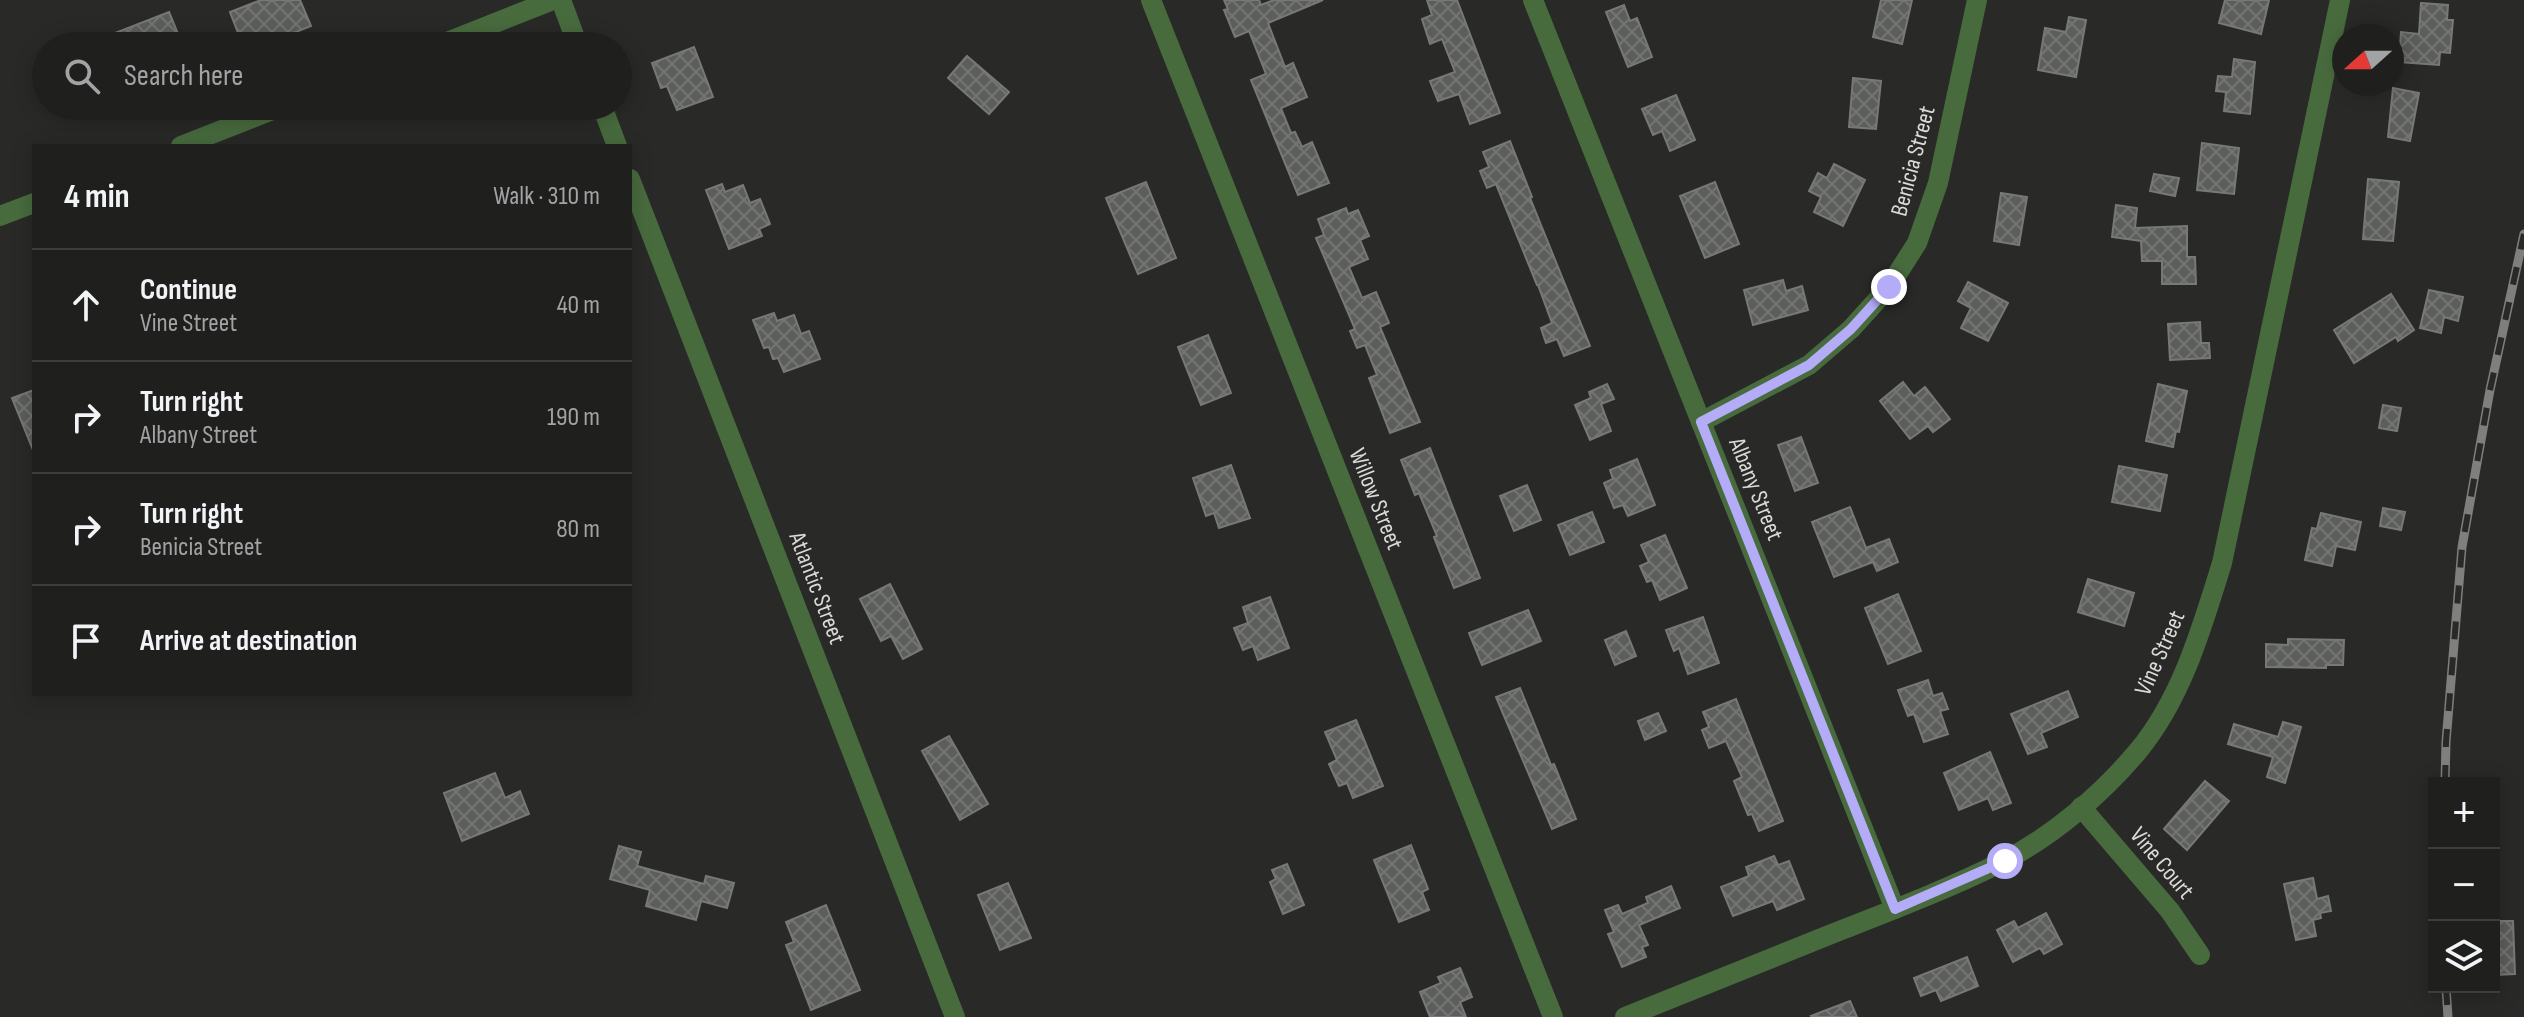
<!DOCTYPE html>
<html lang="en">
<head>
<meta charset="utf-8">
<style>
	body { margin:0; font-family:"Sofia Sans Condensed",sans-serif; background:#272827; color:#f1f3f6 }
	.controls { position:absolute; right:24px; bottom:24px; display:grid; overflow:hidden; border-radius:0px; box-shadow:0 4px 20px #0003 }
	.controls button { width:72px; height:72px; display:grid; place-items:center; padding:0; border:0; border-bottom:2px solid #3c3e3c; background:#1f201e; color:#f1f3f6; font:40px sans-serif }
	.compass { position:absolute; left:2332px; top:24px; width:72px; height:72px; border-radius:50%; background:#1f201e; box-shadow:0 4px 20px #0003; rotate:249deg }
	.stop { position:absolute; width:24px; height:24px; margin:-18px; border:6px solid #b5acf8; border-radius:50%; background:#fff }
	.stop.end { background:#b5acf8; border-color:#fff; box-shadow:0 2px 8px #0008 }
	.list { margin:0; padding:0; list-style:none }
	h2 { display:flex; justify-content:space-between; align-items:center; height:104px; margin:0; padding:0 32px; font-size:34px }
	h2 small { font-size:26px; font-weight:400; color:#a1a3a4 }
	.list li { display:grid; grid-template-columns:52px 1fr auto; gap:24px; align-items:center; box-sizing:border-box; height:112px; padding:0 32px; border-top:2px solid #3c3e3c }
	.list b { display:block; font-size:30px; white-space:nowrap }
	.list p { margin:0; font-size:26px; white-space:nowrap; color:#a1a3a4 }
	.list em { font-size:26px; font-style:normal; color:#a1a3a4 }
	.icon { flex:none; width:44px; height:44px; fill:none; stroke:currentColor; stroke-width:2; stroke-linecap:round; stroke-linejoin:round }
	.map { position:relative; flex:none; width:2524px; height:1017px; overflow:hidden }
	.search { position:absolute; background:#1f201e; box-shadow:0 4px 20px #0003; left:32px; top:32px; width:600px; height:88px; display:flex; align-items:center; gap:20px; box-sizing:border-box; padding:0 28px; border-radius:44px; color:#a1a3a4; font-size:30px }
	.panel { position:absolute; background:#1f201e; box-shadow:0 4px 20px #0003; left:32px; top:144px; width:600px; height:552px; border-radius:0px }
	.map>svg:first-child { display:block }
</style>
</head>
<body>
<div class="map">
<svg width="2524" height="1017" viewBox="0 0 2524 1017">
	<defs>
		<pattern id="building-cross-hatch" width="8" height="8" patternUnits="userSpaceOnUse" patternTransform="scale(2)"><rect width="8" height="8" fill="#5c5e5c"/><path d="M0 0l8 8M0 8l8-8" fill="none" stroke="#737473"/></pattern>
	</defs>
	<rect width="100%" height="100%" fill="#292a28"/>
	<g fill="url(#building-cross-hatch)" stroke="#777976" stroke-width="2">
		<path d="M261 0H300L311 26 261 46H243L230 12Z"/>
		<path d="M1224 0H1259L1261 5 1274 0H1323L1268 23 1285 67 1293 63 1307 97 1281 108 1291 133 1295 132 1302 147 1312 142 1329 183 1298 195 1251 80 1266 74 1249 31 1235 37 1224 10 1228 9Z"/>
		<path d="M1427 0H1457L1500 113 1470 124 1459 94 1438 101 1430 81 1455 72 1442 39 1430 44 1422 19 1432 15Z"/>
		<path d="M1881 0H1912L1902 44 1873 37Z"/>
		<path d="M2225 0H2269L2261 34 2219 23Z"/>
		<path d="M2421 3 2448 5 2447 20H2453L2450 53 2440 52 2439 65 2399 62 2401 32 2419 34Z"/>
		<path d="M1624 5 1630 21 1637 18 1652 57 1628 67 1606 12Z"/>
		<path d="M169 12 183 46H87V44Z"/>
		<path d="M2069 17 2086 20 2076 77 2038 70 2045 28 2066 32Z"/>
		<path d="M694 47 713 97 677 110 667 86 661 88 652 63Z"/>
		<path d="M967 56 1009 92 989 114 948 78Z"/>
		<path d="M2234 59 2255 62 2250 114 2224 111 2226 92 2216 91 2218 76 2232 77Z"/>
		<path d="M1853 78 1881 81 1876 129 1849 127Z"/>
		<path d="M2393 88 2419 93 2410 141 2388 137Z"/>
		<path d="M1676 95 1695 140 1670 151 1662 131 1653 135 1642 109Z"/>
		<path d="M1510 141 1532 197 1530 198 1590 346 1564 356 1557 339 1546 343 1541 328 1552 323 1538 285H1537L1496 184 1487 188 1480 171 1489 167 1483 152Z"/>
		<path d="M2202 143 2239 148 2234 194 2197 190Z"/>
		<path d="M1834 164 1865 180 1843 226 1814 212 1821 197 1809 191 1818 173 1827 178Z"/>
		<path d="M2154 174 2179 178 2175 196 2150 191Z"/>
		<path d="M2368 179 2399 182 2393 241 2363 239Z"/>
		<path d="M1146 182 1176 258 1138 274 1106 198Z"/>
		<path d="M1715 182 1739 244 1705 258 1680 196Z"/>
		<path d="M722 184 725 192 743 185 750 203 760 199 770 224 759 229 762 236 729 249 706 190Z"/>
		<path d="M2001 193 2027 197 2019 245 1994 241Z"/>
		<path d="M2116 205 2137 208 2135 228 2187 226V257H2195L2196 284H2162V261H2142L2141 241 2112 237Z"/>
		<path d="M1346 208 1348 214 1358 210 1369 236 1360 240 1368 259 1349 267 1362 298 1376 292 1389 323 1380 327 1420 422 1390 433 1369 378 1377 375 1365 345 1357 348 1350 331 1355 329 1316 238 1324 235 1318 219Z"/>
		<path d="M1783 280 1786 291 1802 286 1808 310 1753 325 1744 290Z"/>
		<path d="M1968 282 2008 303 1988 341 1961 328 1971 308 1958 301Z"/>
		<path d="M2429 290 2463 297 2458 321 2444 317 2441 333 2420 328Z"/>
		<path d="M2391 294 2414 330 2398 341 2396 337 2354 363 2334 330Z"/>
		<path d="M774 313 777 321 794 315 801 334 809 331 820 359 784 372 778 358 773 359 769 347 764 348 753 320Z"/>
		<path d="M2200 322 2201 343H2209L2210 358 2170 360 2168 324Z"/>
		<path d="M1208 335 1231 393 1201 405 1178 347Z"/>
		<path d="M1903 382 1914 396 1925 387 1950 419 1933 432 1928 426 1910 439 1880 401Z"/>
		<path d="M1607 384 1614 399 1601 404 1611 431 1590 440 1575 405 1591 398 1589 392Z"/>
		<path d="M2158 384 2187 391 2179 432 2176 431 2173 447 2146 441Z"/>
		<path d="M34 390V450H33L12 398Z"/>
		<path d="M2383 405 2401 408 2397 431 2379 428Z"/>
		<path d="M1801 437 1818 483 1795 491 1778 445Z"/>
		<path d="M1430 448 1480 578 1454 588 1434 537 1437 536 1419 493 1415 495 1401 460Z"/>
		<path d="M1637 459 1655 505 1628 516 1623 505 1614 508 1604 483 1613 479 1610 470Z"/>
		<path d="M1231 465 1250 518 1219 528 1214 513 1206 516 1193 478Z"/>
		<path d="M2119 466 2167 475 2160 511 2112 502Z"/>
		<path d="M1527 485 1541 520 1514 531 1500 496Z"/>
		<path d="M1850 507 1866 548 1889 539 1898 562 1877 571 1873 562 1834 577 1812 522Z"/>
		<path d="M2383 508 2405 512 2401 530 2380 526Z"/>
		<path d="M1592 512 1604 542 1570 555 1558 525Z"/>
		<path d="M2321 513 2361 522 2355 550 2336 546 2332 566 2305 560 2312 528 2317 529Z"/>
		<path d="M1665 535 1687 588 1660 600 1652 580 1647 582 1640 566 1649 562 1641 545Z"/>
		<path d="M2088 579 2134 593 2124 626 2078 612Z"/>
		<path d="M890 584 922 649 903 659 891 636 881 641 860 599Z"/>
		<path d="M1898 594 1921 651 1888 664 1865 608Z"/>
		<path d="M1270 597 1289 648 1258 660 1253 646 1243 650 1234 628 1248 623 1243 607Z"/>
		<path d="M1528 610 1541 641 1482 665 1469 633Z"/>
		<path d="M1703 617 1719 663 1688 674 1679 648 1674 651 1666 630Z"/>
		<path d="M1626 631 1636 656 1615 665 1605 640Z"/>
		<path d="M2288 639 2344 640 2343 665H2326V668L2266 667V644L2288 645Z"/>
		<path d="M1928 680 1933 696 1942 693 1948 709 1940 711 1948 734 1924 742 1914 714 1908 716 1898 690Z"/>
		<path d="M1520 688 1551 765 1554 764 1576 819 1552 829 1496 697Z"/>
		<path d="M2068 691 2078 717 2041 733 2047 747 2028 754 2011 714Z"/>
		<path d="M1736 699 1783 821 1759 831 1752 814 1748 815 1734 781 1742 777 1726 741 1709 748 1702 730 1709 727 1703 712Z"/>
		<path d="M1658 713 1666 731 1645 740 1638 721Z"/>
		<path d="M1356 720 1383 786 1353 798 1347 783 1339 786 1329 764 1337 760 1325 732Z"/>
		<path d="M2283 722 2301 727 2285 783 2267 777 2273 757 2228 744 2234 724 2278 737Z"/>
		<path d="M949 736 988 804 960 820 922 751Z"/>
		<path d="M1990 752 2011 803 1993 810 1988 798 1959 810 1944 773Z"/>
		<path d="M495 773 505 798 520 791 529 814 462 841 444 793Z"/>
		<path d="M2205 781 2229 801 2187 850 2164 829Z"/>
		<path d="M1411 845 1428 889 1422 892 1429 910 1399 922 1374 860Z"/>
		<path d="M619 846 641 852 637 866 704 884 706 876 734 883 727 908 701 901 696 920 646 906 650 890 610 879Z"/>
		<path d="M1774 856 1778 865 1789 861 1804 899 1777 910 1773 901 1733 916 1721 887 1749 876 1746 867Z"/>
		<path d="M1287 864 1304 905 1283 914 1270 882 1276 879 1272 870Z"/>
		<path d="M2313 878 2317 899 2328 896 2331 911 2320 913 2321 918 2313 920 2316 936 2296 940 2284 884Z"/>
		<path d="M1008 883 1031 938 1000 950 978 895Z"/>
		<path d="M1671 886 1680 908 1639 925 1648 945 1642 947 1646 957 1622 967 1608 934 1614 932 1605 910 1618 905 1622 914 1648 903 1646 897Z"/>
		<path d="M826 905 860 990 811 1010 786 945 794 942 786 922Z"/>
		<path d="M2046 913 2062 944 2044 954 2040 948 2013 962 1997 930 2014 921 2018 928Z"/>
		<path d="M2494 921H2513L2515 974 2495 975Z"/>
		<path d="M1967 957 1978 986 1941 1001 1936 990 1921 996 1914 978Z"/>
		<path d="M1460 968 1472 997 1460 1002 1466 1017H1430L1420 992 1441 983 1438 977Z"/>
		<path d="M1850 1001 1857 1017H1812L1811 1016Z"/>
	</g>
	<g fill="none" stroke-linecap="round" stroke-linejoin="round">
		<g stroke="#486b3e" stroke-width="20">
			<path d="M561 0 578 46"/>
			<path d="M1151 0 1553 1017"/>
			<path d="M1533 0 1895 909"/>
			<path d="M437 46 553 0"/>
			<path d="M602 106 617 146"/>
			<path d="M181 146 283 106"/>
			<path d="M630 179 955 1017"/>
			<path d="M0 216 34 203"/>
			<path d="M1701 422 1809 365 1851 329 1889 287 1917 243 1938 183 1977 0"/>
			<path d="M2081 807 2170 911 2200 955"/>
			<path d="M1625 1017C1694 989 1764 961 1834 933 1890 911 1948 889 2002 862 2053 836 2102 794 2138 751 2182 698 2202 627 2222 563L2340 0"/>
		</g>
		<g stroke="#7f807e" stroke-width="9">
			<g id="rail">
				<path d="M2445 783 2446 742 2462 547 2490 390 2524 234"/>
				<path d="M2446 987 2448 1017"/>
			</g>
		</g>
		<use href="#rail" stroke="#292a28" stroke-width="6" stroke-dasharray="18" stroke-linecap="butt"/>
	</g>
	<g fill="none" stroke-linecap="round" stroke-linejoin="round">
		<path stroke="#b5acf8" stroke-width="10" d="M1889 287 1851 329 1809 365 1701 422 1895 909 2005 861"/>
	</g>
	<g text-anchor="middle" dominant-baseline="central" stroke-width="6" stroke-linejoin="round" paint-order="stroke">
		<g font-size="24" fill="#dadbd9" stroke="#292a28">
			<text transform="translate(1913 161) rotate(-75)">Benicia Street</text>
			<text transform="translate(1756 489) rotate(68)">Albany Street</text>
			<text transform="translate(1376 499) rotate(68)">Willow Street</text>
			<text transform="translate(817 588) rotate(69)">Atlantic Street</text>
			<text transform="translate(2160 653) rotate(-66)">Vine Street</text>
			<text transform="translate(2162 863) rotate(50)">Vine Court</text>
		</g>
	</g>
</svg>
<div class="controls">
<button>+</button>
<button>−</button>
<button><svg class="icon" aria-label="layers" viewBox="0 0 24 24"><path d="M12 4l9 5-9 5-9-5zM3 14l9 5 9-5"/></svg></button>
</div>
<svg class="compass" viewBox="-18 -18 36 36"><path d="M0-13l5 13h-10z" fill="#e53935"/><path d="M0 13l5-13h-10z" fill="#a1a3a4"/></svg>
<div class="stop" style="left:2005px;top:861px"></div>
<div class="stop end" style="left:1889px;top:287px"></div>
<div class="search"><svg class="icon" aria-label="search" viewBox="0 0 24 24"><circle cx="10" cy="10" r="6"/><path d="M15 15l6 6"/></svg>Search here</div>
<section class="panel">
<h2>4 min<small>Walk · 310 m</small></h2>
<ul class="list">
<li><svg class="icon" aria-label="ahead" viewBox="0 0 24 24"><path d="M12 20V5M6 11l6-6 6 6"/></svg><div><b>Continue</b><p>Vine Street</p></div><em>40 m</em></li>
<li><svg class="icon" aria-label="right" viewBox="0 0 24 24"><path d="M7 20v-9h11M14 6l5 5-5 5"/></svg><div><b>Turn right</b><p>Albany Street</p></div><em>190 m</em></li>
<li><svg class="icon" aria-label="right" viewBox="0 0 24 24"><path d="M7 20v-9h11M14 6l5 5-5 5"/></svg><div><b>Turn right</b><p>Benicia Street</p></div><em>80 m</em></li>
<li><svg class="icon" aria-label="arrive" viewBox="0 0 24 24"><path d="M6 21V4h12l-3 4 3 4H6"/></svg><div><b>Arrive at destination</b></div></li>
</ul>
</section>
</div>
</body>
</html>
